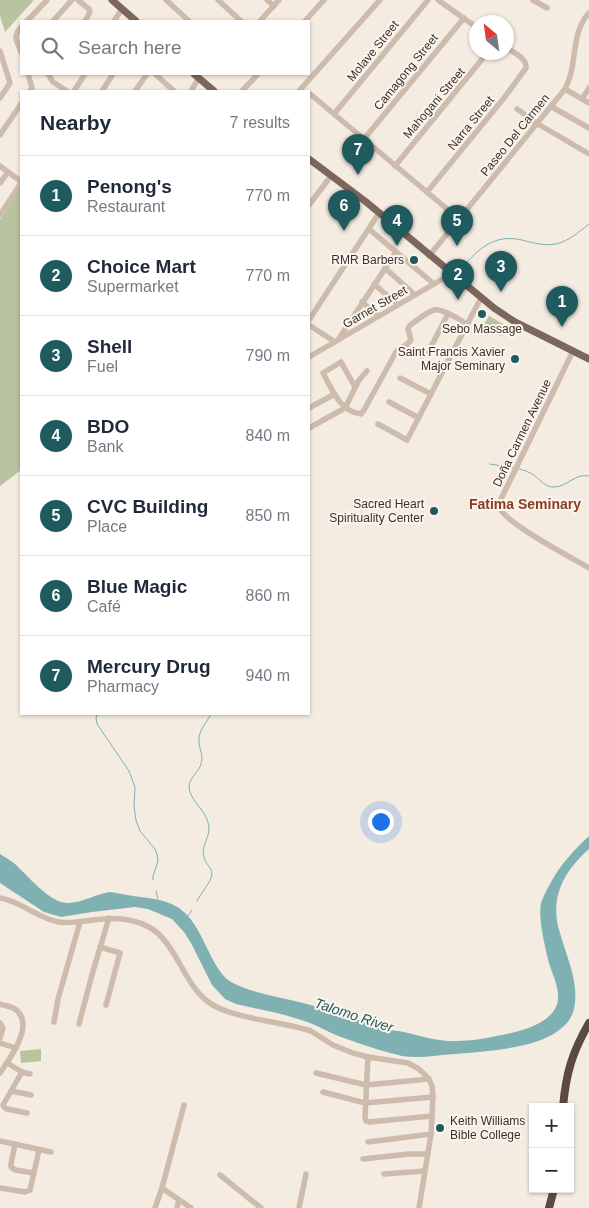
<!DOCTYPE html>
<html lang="en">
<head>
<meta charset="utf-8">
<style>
	body { margin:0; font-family:Helvetica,sans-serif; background:#f6f6f7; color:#1f2937 }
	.controls { position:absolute; right:15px; bottom:15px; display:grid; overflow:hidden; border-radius:0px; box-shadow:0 1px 4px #0004 }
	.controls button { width:45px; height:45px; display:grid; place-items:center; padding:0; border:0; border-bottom:1px solid #e0e1e3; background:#fff; color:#1f2937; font:25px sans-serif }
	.compass { position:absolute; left:469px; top:15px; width:45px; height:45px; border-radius:50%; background:#fff; box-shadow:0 1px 4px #0004; rotate:331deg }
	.you { position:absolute; left:380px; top:821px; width:18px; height:18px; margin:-12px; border:4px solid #fff; border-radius:50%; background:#1a73e8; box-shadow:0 0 0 8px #1a73e833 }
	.badge { display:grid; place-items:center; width:32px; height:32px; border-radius:50%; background:#1f5a5e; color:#fff; font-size:16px; font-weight:700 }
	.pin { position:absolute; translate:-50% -41px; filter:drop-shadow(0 1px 2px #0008) }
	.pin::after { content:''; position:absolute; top:26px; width:18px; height:15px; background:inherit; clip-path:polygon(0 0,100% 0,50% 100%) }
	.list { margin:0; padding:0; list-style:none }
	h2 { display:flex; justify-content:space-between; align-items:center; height:65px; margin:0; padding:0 20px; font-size:21px }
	h2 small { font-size:16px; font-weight:400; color:#747a83 }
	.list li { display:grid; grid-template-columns:32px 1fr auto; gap:15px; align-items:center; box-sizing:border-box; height:80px; padding:0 20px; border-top:1px solid #e0e1e3 }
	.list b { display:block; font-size:19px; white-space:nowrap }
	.list p { margin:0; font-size:16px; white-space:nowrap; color:#747a83 }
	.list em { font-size:16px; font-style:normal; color:#747a83 }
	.icon { flex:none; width:28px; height:28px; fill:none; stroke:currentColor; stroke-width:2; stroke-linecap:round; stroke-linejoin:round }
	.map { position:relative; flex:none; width:589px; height:1208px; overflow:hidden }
	.search { position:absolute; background:#fff; box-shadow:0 1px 4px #0004; left:20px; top:20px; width:290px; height:55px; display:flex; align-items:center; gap:12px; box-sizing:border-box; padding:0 18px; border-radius:0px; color:#747a83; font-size:19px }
	.panel { position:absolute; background:#fff; box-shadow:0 1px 4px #0004; left:20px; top:90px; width:290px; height:625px; border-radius:0px }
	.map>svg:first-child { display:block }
</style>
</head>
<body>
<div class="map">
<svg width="589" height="1208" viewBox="0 0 589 1208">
	<rect width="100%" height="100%" fill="#f4ebe1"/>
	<g fill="#b8c4a0">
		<path d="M0 0H34L5 32 0 16Z"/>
		<path d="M21 186V470L0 486V220Z"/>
		<path d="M489 316 507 326 501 336 483 326Z"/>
		<path d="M41 1049V1061L21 1063 20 1051Z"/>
	</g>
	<path fill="#7fb0b2" d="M589 836V849C563 872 549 899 560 933 565 951 573 969 575 988 576 1002 575 1016 564 1026 541 1049 486 1051 455 1054 438 1055 419 1059 402 1056 382 1051 360 1044 341 1037 330 1033 320 1027 310 1023 286 1014 261 1010 236 1004L225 999 212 985 191 943 184 932 172 919 148 909 135 907 92 912 61 917 44 912 0 883V854C6 858 14 862 19 868 31 879 51 904 69 903 84 902 96 894 110 892 118 893 125 895 133 896 153 899 173 899 188 916 197 926 203 940 209 952 214 962 221 976 231 982 250 993 284 998 307 1004 334 1011 360 1021 386 1029 394 1031 401 1031 408 1033 425 1037 440 1042 457 1041 471 1041 487 1038 502 1035 517 1032 534 1028 547 1018 567 1002 555 982 549 963 545 947 538 919 541 903 543 897 546 891 549 886 559 866 573 851 589 836Z"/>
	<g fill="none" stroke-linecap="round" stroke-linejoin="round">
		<g stroke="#7fb0b2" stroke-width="1">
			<path d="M457 273C476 252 491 233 522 240 533 243 545 246 556 244 569 241 579 232 589 224"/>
			<path d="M490 464 514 468"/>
			<path d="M519 469C524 470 529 472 534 475 540 480 546 488 555 487 568 486 575 473 589 476"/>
			<path d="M97 714 96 718 97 724 114 749 129 771 135 787 134 807 136 820 140 831 155 849 157 854 158 861 153 876V880"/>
			<path d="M156 891 158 900"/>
			<path d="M197 901C200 894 212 881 212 874 212 868 205 863 204 857 200 842 215 836 206 817 201 807 190 799 189 787 189 778 199 772 201 764 204 756 199 749 199 741 198 731 207 722 211 714"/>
			<path d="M188 916 192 910"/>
		</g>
		<g stroke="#cdbbac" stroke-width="5.5">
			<path d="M78 0 89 9 90 12 85 21"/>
			<path d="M166 0 189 21"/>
			<path d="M218 0 241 21"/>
			<path d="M267 0 274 6"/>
			<path d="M438 0 476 27"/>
			<path d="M533 0 547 8"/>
			<path d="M27 21 47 0"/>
			<path d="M53 21 72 0"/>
			<path d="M114 21 122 9"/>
			<path d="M260 21 279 0"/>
			<path d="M305 21 324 0"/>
			<path d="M21 27C12 37 17 41 21 52"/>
			<path d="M0 51 10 83 0 98"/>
			<path d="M28 74 32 88 30 91"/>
			<path d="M48 74 53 82 67 91"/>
			<path d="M155 74 174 91"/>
			<path d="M565 89 589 103"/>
			<path d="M74 91 85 74"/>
			<path d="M102 91 113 74"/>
			<path d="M135 91 147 74"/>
			<path d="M191 91 199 78"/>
			<path d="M242 91 258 74"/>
			<path d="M299 91 380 0"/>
			<path d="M309 93 459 219"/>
			<path d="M582 99 589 88"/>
			<path d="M552 107 589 128"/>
			<path d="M517 109 538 124 589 154"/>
			<path d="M334 114 428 0"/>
			<path d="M0 135 21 104"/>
			<path d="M364 139 464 18"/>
			<path d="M0 166 19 180 21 183 0 215"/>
			<path d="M395 166 488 52"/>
			<path d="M0 183 8 172"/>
			<path d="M427 192 504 98 526 68C527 58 514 53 506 47"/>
			<path d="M309 205 331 176"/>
			<path d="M369 229 434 284"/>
			<path d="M429 256 565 89C578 66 570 33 589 13"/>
			<path d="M385 268 415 295"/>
			<path d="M374 284 398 305"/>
			<path d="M362 302 379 316"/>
			<path d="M309 320 379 213"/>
			<path d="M309 325 335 342"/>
			<path d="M338 340 396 252"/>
			<path d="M404 347 422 356 427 354 448 314"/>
			<path d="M573 351 501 499 499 507C506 524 571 557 589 568"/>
			<path d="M309 357 451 274"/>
			<path d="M400 378 431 394"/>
			<path d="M355 387 341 362 323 373C332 389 340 412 361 414L364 410 396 352C401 347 407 346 411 340L408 329 410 325C416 321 427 312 434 310 442 308 460 320 467 324"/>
			<path d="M389 402 419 418"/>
			<path d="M309 408 335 394"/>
			<path d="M378 424 407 440 481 298"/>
			<path d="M309 428 345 408 359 380 367 371"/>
			<path d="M0 898C23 902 38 919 59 922 70 924 82 921 93 920 112 917 131 917 149 927 175 941 183 982 207 1001 228 1018 277 1021 304 1029L311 1031 333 1045 353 1053 368 1057 408 1063 419 1069 429 1079 432 1086 433 1097 431 1134 419 1208"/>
			<path d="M100 947 120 953 106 1005"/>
			<path d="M0 1004C5 1006 11 1006 15 1009 36 1024 10 1058 0 1073"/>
			<path d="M54 1022 58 999 80 922"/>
			<path d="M0 1023 3 1028 0 1038"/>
			<path d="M79 1024 93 971 109 918"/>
			<path d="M0 1043 16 1048"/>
			<path d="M368 1057 365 1117 366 1121 369 1122 432 1116"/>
			<path d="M7 1063 22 1072 30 1074"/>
			<path d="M22 1072 3 1105 4 1107 7 1109 27 1113"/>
			<path d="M316 1073 366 1085 429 1079"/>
			<path d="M11 1091 31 1095"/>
			<path d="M323 1092 365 1103 433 1097"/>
			<path d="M0 1141 51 1152"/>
			<path d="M368 1142 431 1134"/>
			<path d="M15 1144 11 1164V1167L15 1170 34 1173"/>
			<path d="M363 1159 409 1154H428"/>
			<path d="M384 1174 425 1171"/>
			<path d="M220 1175 261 1208"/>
			<path d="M0 1188 25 1192 30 1190 39 1150"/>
			<path d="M162 1188 191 1208"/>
			<path d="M155 1208 162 1188 184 1105"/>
			<path d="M177 1208 179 1200"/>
			<path d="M299 1208 306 1174"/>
		</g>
		<g stroke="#7d675c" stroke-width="7">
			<path d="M112 0 136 21"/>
			<path d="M194 74 214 91"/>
			<path d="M309 159 365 201 494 308 515 322 589 359"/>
		</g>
		<g stroke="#5c4a42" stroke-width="8">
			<path d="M563 1107C566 1073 572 1053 589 1023"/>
			<path d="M549 1208 554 1189"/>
		</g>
	</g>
	<g fill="#1f5a5e" stroke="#fbf5ee" stroke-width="2">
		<circle cx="414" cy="260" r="5"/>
		<circle cx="482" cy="314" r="5"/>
		<circle cx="515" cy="359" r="5"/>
		<circle cx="434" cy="511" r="5"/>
		<circle cx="440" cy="1128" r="5"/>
	</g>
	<g text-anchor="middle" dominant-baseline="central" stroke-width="4" stroke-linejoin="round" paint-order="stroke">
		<g font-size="12" fill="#3b302b" stroke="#fbf5ee">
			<text transform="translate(373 51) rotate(-51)">Molave Street</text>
			<text transform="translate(406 72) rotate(-51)">Camagong Street</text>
			<text transform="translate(434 103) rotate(-50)">Mahogani Street</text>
			<text transform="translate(471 123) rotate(-51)">Narra Street</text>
			<text transform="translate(515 135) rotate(-51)">Paseo Del Carmen</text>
			<text transform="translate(375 307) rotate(-30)">Garnet Street</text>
			<text transform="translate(522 433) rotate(-64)">Doña Carmen Avenue</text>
		</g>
		<g font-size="12" fill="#3b302b" stroke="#fbf5ee" text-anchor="end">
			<text x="404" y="260">RMR Barbers</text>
			<text x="482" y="329" text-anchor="middle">Sebo Massage</text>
			<text x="505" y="352">Saint Francis Xavier<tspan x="505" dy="14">Major Seminary</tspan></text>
			<text x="424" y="504">Sacred Heart<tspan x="424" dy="14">Spirituality Center</tspan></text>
			<text x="450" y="1121" text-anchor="start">Keith Williams<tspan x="450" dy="14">Bible College</tspan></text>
		</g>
		<g font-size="14" font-weight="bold" fill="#8c3b22" stroke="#fbf5ee">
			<text x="525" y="504">Fatima Seminary</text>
		</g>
		<g font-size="14" font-style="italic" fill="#1f5a5e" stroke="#fbf5ee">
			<text transform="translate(354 1015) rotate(18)">Talomo River</text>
		</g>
	</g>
</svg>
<div class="controls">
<button>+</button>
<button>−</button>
</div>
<svg class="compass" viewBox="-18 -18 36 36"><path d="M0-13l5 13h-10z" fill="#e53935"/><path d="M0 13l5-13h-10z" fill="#747a83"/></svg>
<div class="you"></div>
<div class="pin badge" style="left:562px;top:327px">1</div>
<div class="pin badge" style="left:458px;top:300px">2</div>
<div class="pin badge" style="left:501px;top:292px">3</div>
<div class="pin badge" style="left:397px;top:246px">4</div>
<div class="pin badge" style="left:457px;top:246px">5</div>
<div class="pin badge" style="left:344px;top:231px">6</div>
<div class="pin badge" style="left:358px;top:175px">7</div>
<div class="search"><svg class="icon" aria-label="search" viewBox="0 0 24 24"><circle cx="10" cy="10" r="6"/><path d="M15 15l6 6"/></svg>Search here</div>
<section class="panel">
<h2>Nearby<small>7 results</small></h2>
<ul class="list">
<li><span class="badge">1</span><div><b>Penong's</b><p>Restaurant</p></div><em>770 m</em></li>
<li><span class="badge">2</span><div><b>Choice Mart</b><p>Supermarket</p></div><em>770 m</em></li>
<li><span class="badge">3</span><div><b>Shell</b><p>Fuel</p></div><em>790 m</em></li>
<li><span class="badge">4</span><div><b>BDO</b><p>Bank</p></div><em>840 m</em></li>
<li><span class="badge">5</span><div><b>CVC Building</b><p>Place</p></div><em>850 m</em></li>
<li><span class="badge">6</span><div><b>Blue Magic</b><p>Café</p></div><em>860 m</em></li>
<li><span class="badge">7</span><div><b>Mercury Drug</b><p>Pharmacy</p></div><em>940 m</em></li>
</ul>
</section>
</div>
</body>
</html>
